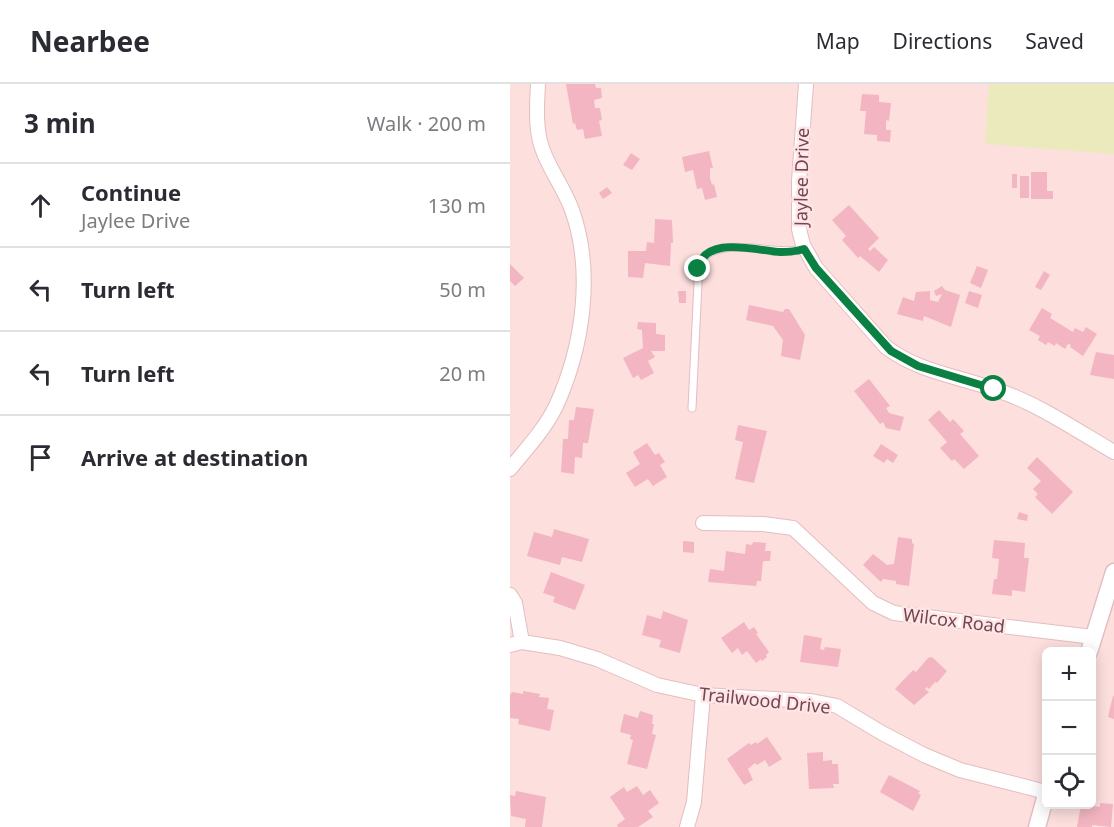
<!DOCTYPE html>
<html lang="en">
<head>
<meta charset="utf-8">
<style>
	body { margin:0; font-family:"Noto Sans",sans-serif; background:#f2f2f3; color:#2b2b33 }
	.controls { position:absolute; right:18px; bottom:18px; display:grid; overflow:hidden; border-radius:9px; box-shadow:0 3px 15px #0003 }
	.controls button { width:54px; height:54px; display:grid; place-items:center; padding:0; border:0; border-bottom:2px solid #e1e1e2; background:#fff; color:#2b2b33; font:30px sans-serif }
	.stop { position:absolute; width:18px; height:18px; margin:-14px; border:4px solid #0b8043; border-radius:50%; background:#fff }
	.stop.end { background:#0b8043; border-color:#fff; box-shadow:0 2px 6px #0008 }
	.list { margin:0; padding:0; list-style:none }
	h2 { display:flex; justify-content:space-between; align-items:center; height:78px; margin:0; padding:0 24px; font-size:26px }
	h2 small { font-size:20px; font-weight:400; color:#7c7c81 }
	.list li { display:grid; grid-template-columns:39px 1fr auto; gap:18px; align-items:center; box-sizing:border-box; height:84px; padding:0 24px; border-top:2px solid #e1e1e2 }
	.list b { display:block; font-size:22px; white-space:nowrap }
	.list p { margin:0; font-size:20px; white-space:nowrap; color:#7c7c81 }
	.list em { font-size:20px; font-style:normal; color:#7c7c81 }
	.icon { flex:none; width:33px; height:33px; fill:none; stroke:currentColor; stroke-width:2; stroke-linecap:round; stroke-linejoin:round }
	.map { position:relative; flex:none; width:604px; height:743px; overflow:hidden }
	header { display:flex; align-items:center; gap:36px; box-sizing:border-box; height:84px; padding:0 30px; background:#fff; border-bottom:2px solid #e1e1e2 }
	header strong { font-size:28px }
	nav { display:flex; gap:33px; margin-inline-start:auto; font-size:21px }
	main { display:flex }
	aside { flex:1; background:#fff }
	.map>svg:first-child { display:block }
</style>
</head>
<body>
<header>
<strong>Nearbee</strong>
<nav><a>Map</a><a>Directions</a><a>Saved</a></nav>
</header>
<main>
<aside>
<h2>3 min<small>Walk · 200 m</small></h2>
<ul class="list">
<li><svg class="icon" aria-label="ahead" viewBox="0 0 24 24"><path d="M12 20V5M6 11l6-6 6 6"/></svg><div><b>Continue</b><p>Jaylee Drive</p></div><em>130 m</em></li>
<li><svg class="icon" aria-label="left" viewBox="0 0 24 24"><path d="M17 20v-9H6M10 6l-5 5 5 5"/></svg><div><b>Turn left</b></div><em>50 m</em></li>
<li><svg class="icon" aria-label="left" viewBox="0 0 24 24"><path d="M17 20v-9H6M10 6l-5 5 5 5"/></svg><div><b>Turn left</b></div><em>20 m</em></li>
<li><svg class="icon" aria-label="arrive" viewBox="0 0 24 24"><path d="M6 21V4h12l-3 4 3 4H6"/></svg><div><b>Arrive at destination</b></div></li>
</ul>
</aside>
<div class="map">
<svg width="604" height="743" viewBox="0 0 604 743">
	<rect width="100%" height="100%" fill="#fddfde"/>
	<path fill="#eaeabd" d="M479 0H604V70L475 60Z"/>
	<g fill="#f3b5c1">
		<path d="M56 0H85L86 4H91L92 14 84 16 85 24H90L92 36 89 37 92 52 75 55 73 45 67 46 65 39 63 40Z"/>
		<path d="M352 10 369 11V18L381 19 379 37 376 36V46H381L380 58 367 57V51L354 50 356 27H350Z"/>
		<path d="M199 67 203 84H200V94L202 101 204 100 207 113 195 116 192 104 187 105 183 86 175 88 172 73Z"/>
		<path d="M121 69 130 75 122 86 113 81Z"/>
		<path d="M521 88H537V107H543V115H521Z"/>
		<rect x="502" y="90" width="5" height="14"/>
		<rect x="510" y="92" width="9" height="22"/>
		<path d="M97 103 102 109 93 115 89 109Z"/>
		<path d="M339 121 369 154 358 165 360 167 364 163 378 176 369 188 350 172 348 174 332 156 336 152 322 136Z"/>
		<path d="M145 135 162 136 163 159H161L160 182 135 179 133 194 118 193V167H136L137 158 144 159Z"/>
		<path d="M0 180 14 194 5 202 0 197Z"/>
		<path d="M467 182 478 186 471 204 460 199Z"/>
		<path d="M534 187 540 191 531 206 525 203Z"/>
		<path d="M432 202 435 206 450 211 441 243 414 232 413 237 387 230 393 213 404 217 406 208 420 207V216L428 218 432 210 426 212 424 207Z"/>
		<path d="M168 207H176V219H169Z"/>
		<path d="M459 207 472 211 468 224 455 219Z"/>
		<path d="M239 221 273 228 275 225H279L295 251 290 276 271 272 273 256 263 242 236 236Z"/>
		<path d="M532 224 542 230 540 234 563 248 565 244 573 248 576 243 587 250 573 272 560 263 561 261 558 260 555 265 546 259 545 262 538 258 536 261 528 256 530 252 519 246Z"/>
		<path d="M128 238 146 239V250L155 251V267H141L145 273 138 277 144 289 131 296 128 291 123 294 113 274 133 264 132 246 127 245Z"/>
		<path d="M586 268 604 271V295L580 291Z"/>
		<path d="M359 295 380 322 376 324 379 329 394 333 390 347 376 344 373 338 370 340 344 307Z"/>
		<path d="M66 323 84 325 78 359H73L72 374 65 373 64 390 51 388 53 355H58L59 336H64Z"/>
		<path d="M429 326 440 338 443 335 454 347 450 350 469 372 454 385 444 375 442 377 430 364 437 358 418 336Z"/>
		<path d="M228 341 257 347 244 399 225 395 233 358 225 356Z"/>
		<path d="M137 359 145 371 149 369 155 378 150 381 157 393 143 402 138 395 125 403 116 389 130 380 123 368Z"/>
		<path d="M371 360 388 371 383 379 377 375 374 379 363 372Z"/>
		<path d="M527 373 563 408 542 430 525 413 528 410 523 405 531 397 517 384Z"/>
		<path d="M509 428 518 431 517 437 507 435Z"/>
		<path d="M44 445 79 455 72 478 52 473 50 481 17 472 24 448 42 453Z"/>
		<path d="M388 453 402 455V459L404 460 399 502 386 500V497L373 495 371 498 353 481 363 470 377 481 384 480Z"/>
		<path d="M484 456 515 459 514 474H519L515 508 502 506V512L482 510 484 495H487L489 475 482 474Z"/>
		<path d="M173 457 184 458V469L173 468Z"/>
		<path d="M243 458 256 459 255 467H261L260 477H253L251 497H247L246 502 198 498 200 485 214 487 216 467 235 470 236 460 242 461Z"/>
		<path d="M41 488 75 501 65 526 43 518 45 513 33 509Z"/>
		<path d="M153 527 178 536 170 569 149 563 151 556 132 551 137 531 151 535Z"/>
		<path d="M234 538 239 546 244 543 248 549 246 550 259 568 256 571 257 573 252 577 251 575 246 579 237 567 232 571 228 564 222 569 211 554Z"/>
		<path d="M294 551 312 554 310 565 314 566 315 563 331 565 328 583 290 578Z"/>
		<path d="M422 573 437 587 427 599 425 598 419 605 417 603 415 605 419 608 404 621 385 605 403 586 406 588 418 574Z"/>
		<path d="M13 607 30 610 29 613 39 614 37 625 44 626 40 647 8 640 9 635 0 634V611L2 608 13 610Z"/>
		<path d="M603 612H604V635L598 633Z"/>
		<path d="M130 627 143 631 142 640H144L142 650 146 651 137 685 117 680 123 656 120 655 121 651 110 648 114 630 128 634Z"/>
		<path d="M257 653 272 675 259 683 255 676 247 681 245 679 238 685 243 696 234 701 217 675 239 659 241 661 246 658 247 660Z"/>
		<path d="M313 668V677L322 676V680H328L329 700H323L324 704 299 705 297 669Z"/>
		<path d="M379 691 410 707 408 709 411 711 403 727 370 708Z"/>
		<path d="M127 702 133 711 140 706 149 719 138 727 143 733 128 743H108L107 741 115 735 100 713 114 703 117 708Z"/>
		<path d="M6 707 36 713 32 743H15L16 735 1 732 0 711 5 712Z"/>
		<path d="M582 715 584 716 583 722 590 723V719L603 720 601 743 582 741V743H567L571 721 582 720Z"/>
	</g>
	<g fill="none" stroke-linecap="round" stroke-linejoin="round">
		<g stroke="#e3bdc1" stroke-width="9">
			<path id="service" d="M182 324 189 178C211 149 263 173 294 165"/>
		</g>
		<g stroke="#e3bdc1" stroke-width="16">
			<g id="minor">
				<path d="M296 0 289 97V145L293 161 306 184 376 263C411 290 455 293 495 309 533 323 569 348 604 368"/>
				<path d="M0 385C16 365 35 345 46 322 73 263 84 188 62 126 54 104 39 85 32 64 25 44 27 20 28 0"/>
				<path d="M193 439 253 440 283 444 363 519 384 529 583 553"/>
				<path d="M0 511 5 519 12 558"/>
				<path d="M0 561 12 558 50 564 87 575 147 601 193 611 301 617 327 622 372 649 414 671 450 686 536 708"/>
				<path d="M177 743 184 718 193 611"/>
			</g>
		</g>
		<g stroke="#e3bdc1" stroke-width="19">
			<g id="tertiary">
				<path d="M579 568 604 488"/>
				<path d="M527 743 536 711"/>
			</g>
		</g>
		<use href="#service" stroke="#fff" stroke-width="7"/>
		<use href="#minor" stroke="#fff" stroke-width="14"/>
		<use href="#tertiary" stroke="#fff" stroke-width="16"/>
	</g>
	<g fill="none" stroke-linecap="round" stroke-linejoin="round">
		<path stroke="#0b8043" stroke-width="8" d="M188 185C195 150 246 167 271 168 279 168 287 167 294 165L306 184 381 267 408 282 484 305"/>
	</g>
	<g text-anchor="middle" dominant-baseline="central" stroke-width="5" stroke-linejoin="round" paint-order="stroke">
		<g font-size="18" fill="#734651" stroke="#ffe5e5">
			<text transform="translate(291 93) rotate(-89)">Jaylee Drive</text>
			<text transform="translate(444 536) rotate(7)">Wilcox Road</text>
			<text transform="translate(255 616) rotate(6)">Trailwood Drive</text>
		</g>
	</g>
</svg>
<div class="controls">
<button>+</button>
<button>−</button>
<button><svg class="icon" aria-label="locate" viewBox="0 0 24 24"><circle cx="12" cy="12" r="6"/><path d="M12 2v4M12 18v4M2 12h4M18 12h4"/></svg></button>
</div>
<div class="stop" style="left:484px;top:305px"></div>
<div class="stop end" style="left:188px;top:185px"></div>
</div>
</main>
</body>
</html>
